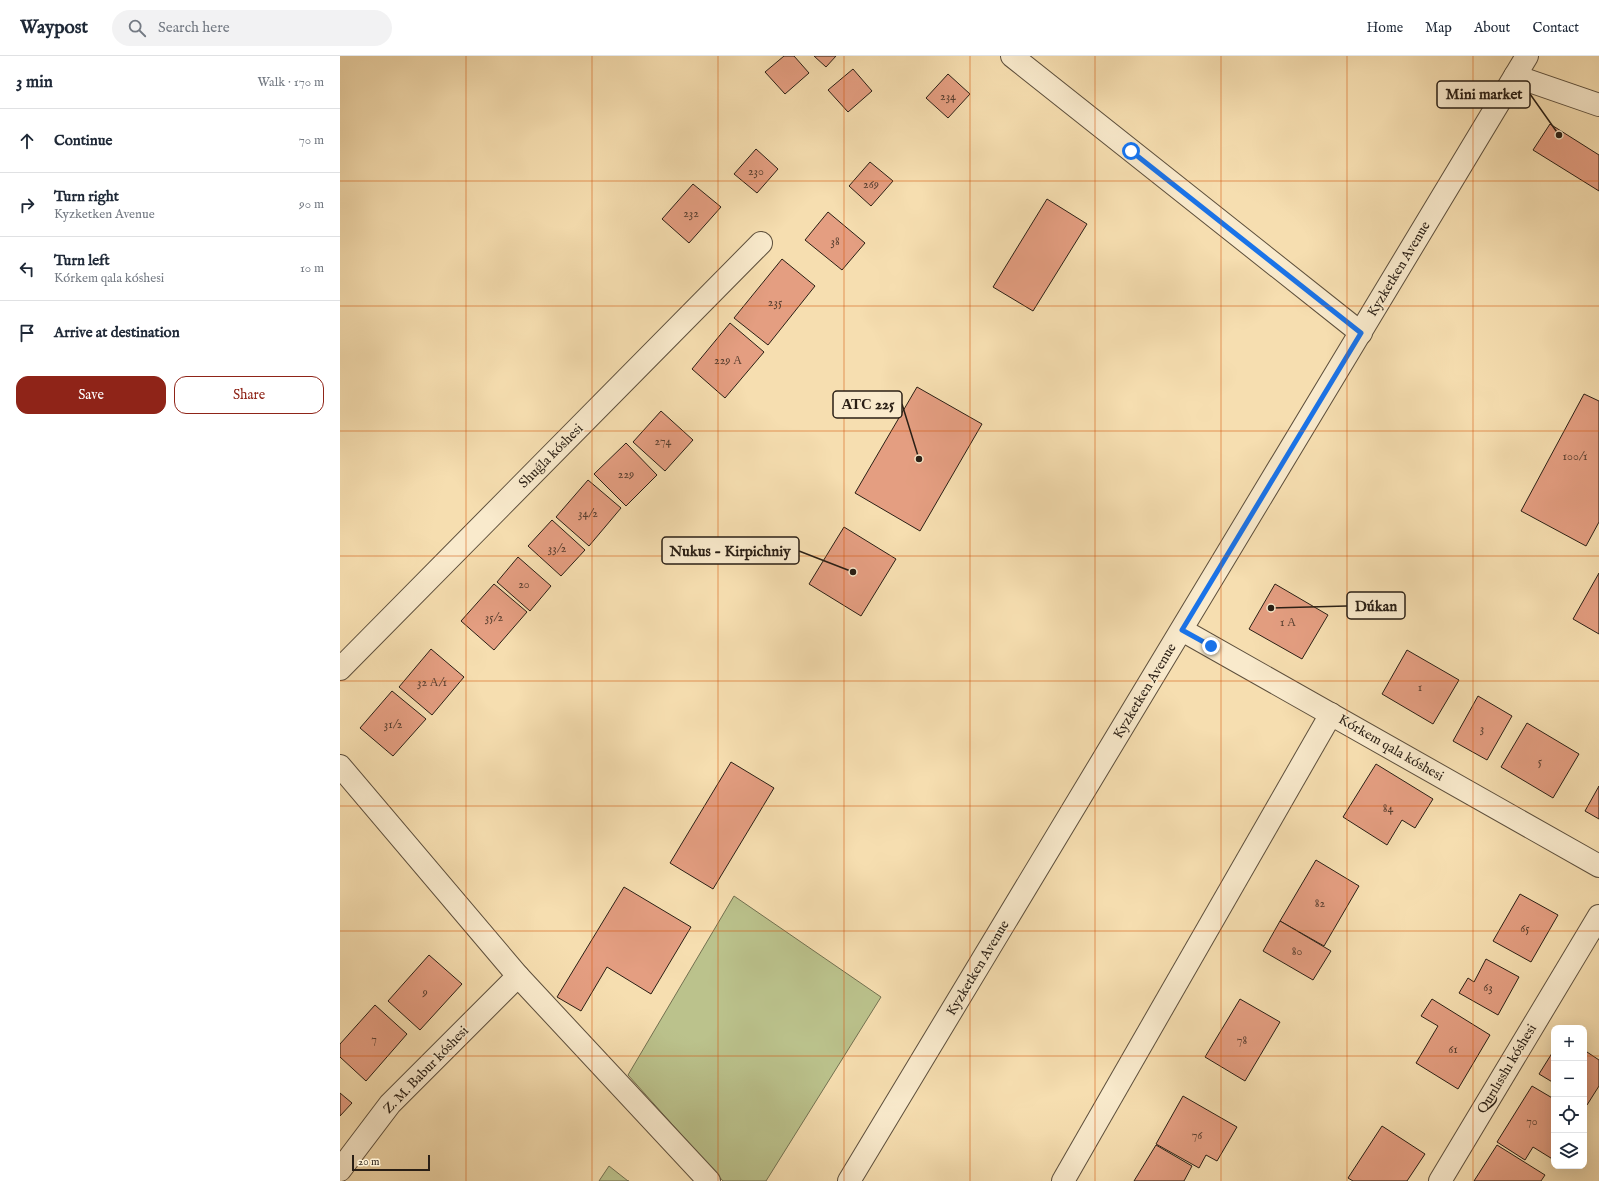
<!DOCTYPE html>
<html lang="en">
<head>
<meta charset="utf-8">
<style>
	body { margin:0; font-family:"IM FELL English",serif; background:#f2f2f3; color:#1f2937 }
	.controls { position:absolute; right:12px; bottom:12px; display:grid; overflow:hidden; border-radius:8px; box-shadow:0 4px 16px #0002 }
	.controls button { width:36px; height:36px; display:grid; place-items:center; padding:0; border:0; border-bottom:1px solid #e0e1e3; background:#fff; color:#1f2937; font:20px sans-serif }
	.scale { position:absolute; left:12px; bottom:10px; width:78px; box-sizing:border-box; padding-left:4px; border:2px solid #2a1f15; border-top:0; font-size:11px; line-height:14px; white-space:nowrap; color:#2a1f15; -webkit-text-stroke:3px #f9eacc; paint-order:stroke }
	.stop { position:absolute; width:12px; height:12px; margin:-9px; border:3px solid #1a73e8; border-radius:50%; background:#fff }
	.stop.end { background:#1a73e8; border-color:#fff; box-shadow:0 1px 4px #0008 }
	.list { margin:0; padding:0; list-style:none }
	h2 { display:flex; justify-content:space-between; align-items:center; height:52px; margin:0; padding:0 16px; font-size:17px }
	h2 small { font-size:13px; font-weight:400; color:#747a83 }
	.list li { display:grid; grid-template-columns:26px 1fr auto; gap:12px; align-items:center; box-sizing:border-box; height:64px; padding:0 16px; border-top:1px solid #e0e1e3 }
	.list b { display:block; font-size:15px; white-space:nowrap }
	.list p { margin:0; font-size:13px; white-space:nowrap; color:#747a83 }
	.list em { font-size:13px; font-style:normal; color:#747a83 }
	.actions { display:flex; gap:8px; padding:12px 16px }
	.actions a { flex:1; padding:9px 0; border:1px solid #8f2418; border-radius:12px; text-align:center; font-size:14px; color:#8f2418 }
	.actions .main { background:#8f2418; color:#fff }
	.icon { flex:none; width:22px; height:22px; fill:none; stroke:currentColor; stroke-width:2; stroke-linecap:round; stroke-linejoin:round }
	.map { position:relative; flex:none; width:1259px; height:1125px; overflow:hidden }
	header { display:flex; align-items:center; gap:24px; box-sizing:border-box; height:56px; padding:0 20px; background:#fff; border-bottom:1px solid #e0e1e3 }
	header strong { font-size:19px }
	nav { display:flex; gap:22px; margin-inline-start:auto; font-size:14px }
	.search { width:280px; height:36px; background:#f2f2f3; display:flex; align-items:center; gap:10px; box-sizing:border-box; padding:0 14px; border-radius:22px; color:#747a83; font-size:15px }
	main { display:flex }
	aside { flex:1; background:#fff }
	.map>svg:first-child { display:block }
</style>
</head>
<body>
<header>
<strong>Waypost</strong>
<div class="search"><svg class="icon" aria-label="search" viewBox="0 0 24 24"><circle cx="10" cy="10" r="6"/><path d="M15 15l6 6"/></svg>Search here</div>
<nav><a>Home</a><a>Map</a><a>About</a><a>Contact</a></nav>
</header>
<main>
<aside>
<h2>3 min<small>Walk · 170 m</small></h2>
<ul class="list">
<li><svg class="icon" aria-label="ahead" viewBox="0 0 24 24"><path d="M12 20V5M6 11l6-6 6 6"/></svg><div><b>Continue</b></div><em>70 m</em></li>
<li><svg class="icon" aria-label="right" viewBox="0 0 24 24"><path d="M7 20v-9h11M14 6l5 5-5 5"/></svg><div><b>Turn right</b><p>Kyzketken Avenue</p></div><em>90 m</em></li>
<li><svg class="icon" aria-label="left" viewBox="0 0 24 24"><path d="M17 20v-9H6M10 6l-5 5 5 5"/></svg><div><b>Turn left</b><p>Kórkem qala kóshesi</p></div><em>10 m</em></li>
<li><svg class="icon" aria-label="arrive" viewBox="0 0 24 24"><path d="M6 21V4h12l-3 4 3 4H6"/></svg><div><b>Arrive at destination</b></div></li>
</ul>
<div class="actions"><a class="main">Save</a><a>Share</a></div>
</aside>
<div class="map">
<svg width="1259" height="1125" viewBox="0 0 1259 1125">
	<rect width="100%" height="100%" fill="#f6deb0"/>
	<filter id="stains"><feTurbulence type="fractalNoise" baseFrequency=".005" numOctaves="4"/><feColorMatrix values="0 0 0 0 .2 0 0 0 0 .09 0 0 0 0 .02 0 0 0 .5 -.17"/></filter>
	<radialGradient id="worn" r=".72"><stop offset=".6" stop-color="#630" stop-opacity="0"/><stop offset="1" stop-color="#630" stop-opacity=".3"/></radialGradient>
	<g fill="#bbc28c" stroke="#727050">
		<path d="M394 840 541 941 426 1125H383L288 1019Z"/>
		<path d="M269 1110 288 1125H289H259Z"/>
	</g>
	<g fill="#e49e81" stroke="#2a1f15">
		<path d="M444 0H454L469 17 445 38 425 16Z"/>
		<path d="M474 0H496L486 11Z"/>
		<path d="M513 13 532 35 508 56 488 34Z"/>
		<path d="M608 18 630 38 608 62 586 42Z"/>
		<path d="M1210 68 1259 99V135L1193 94Z"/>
		<path d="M416 93 438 113 417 137 394 118Z"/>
		<path d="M530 106 553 125 531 150 509 130Z"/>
		<path d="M353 128 381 151 349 187 322 163Z"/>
		<path d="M707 143 747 168 693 255 653 231Z"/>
		<path d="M488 156 525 187 502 214 465 184Z"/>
		<path d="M442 203 475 230 428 289 394 262Z"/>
		<path d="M390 267 424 296 385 342 352 313Z"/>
		<path d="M577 331 642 368 580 475 515 437Z"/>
		<path d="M1244 338 1259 345V466L1246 490 1181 455Z"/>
		<path d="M321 355 353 384 325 415 293 386Z"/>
		<path d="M286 387 317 419 286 450 254 418Z"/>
		<path d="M248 424 281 452 249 490 216 461Z"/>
		<path d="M212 464 245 494 221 520 188 490Z"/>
		<path d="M504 471 556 503 521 560 469 528Z"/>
		<path d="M178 501 211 530 190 555 157 526Z"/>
		<path d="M1259 517V578L1233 563Z"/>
		<path d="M154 528 187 556 154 594 121 565Z"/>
		<path d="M935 528 988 559 962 603 909 573Z"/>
		<path d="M91 593 124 621 92 659 59 631Z"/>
		<path d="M1067 594 1119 624 1093 668 1042 638Z"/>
		<path d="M52 635 86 663 53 700 20 672Z"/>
		<path d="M1138 640 1172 660 1147 704 1113 685Z"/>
		<path d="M1187 667 1239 698 1213 742 1161 711Z"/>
		<path d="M391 706 434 732 373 833 330 807Z"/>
		<path d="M1036 708 1093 743 1075 772 1062 764 1047 789 1003 761Z"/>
		<path d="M1259 730V763L1245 755Z"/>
		<path d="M976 804 1019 830 984 890 940 865Z"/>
		<path d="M284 831 351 871 311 938 267 911 241 955 217 941Z"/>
		<path d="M1180 838 1218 859 1191 906 1153 885Z"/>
		<path d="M940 865 991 895 973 924 923 895Z"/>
		<path d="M89 899 122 928 80 974 48 945Z"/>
		<path d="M1146 903 1179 921 1158 959 1119 937 1128 922 1134 926Z"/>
		<path d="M900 943 940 966 905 1025 865 1001Z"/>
		<path d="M1092 943 1150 979 1118 1033 1076 1007 1098 970 1081 960Z"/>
		<path d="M35 949 67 978 26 1025 0 1001V988Z"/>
		<path d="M1214 994V1027L1199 1018Z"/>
		<path d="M1244 994 1259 1004V1030L1247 1049 1244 1046Z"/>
		<path d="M1192 1030 1214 1043V1104L1193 1091 1185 1104 1157 1086Z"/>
		<path d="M0 1037 12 1047 0 1060Z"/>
		<path d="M843 1040 897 1071 877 1105 866 1099 859 1112 816 1088Z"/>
		<path d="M1042 1070 1085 1098 1067 1125H1013L1008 1122Z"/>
		<path d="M816 1089 852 1110 844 1125H794Z"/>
		<path d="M1157 1089 1205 1119 1201 1125H1134Z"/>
	</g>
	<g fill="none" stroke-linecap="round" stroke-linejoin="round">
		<g stroke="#5d4f3c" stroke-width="24">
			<g id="minor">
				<path d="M672 0 1021 277"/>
				<path d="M1175 20 1259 49"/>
				<path d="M842 574 1259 810"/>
				<path d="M0 613 421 187"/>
				<path d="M0 710 178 920 369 1125"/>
				<path d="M0 1114 50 1048 178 920"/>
				<path d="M509 1125 1187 0"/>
				<path d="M723 1125 991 658"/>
				<path d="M1100 1125 1259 860"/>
			</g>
		</g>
		<use href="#minor" stroke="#f9eacc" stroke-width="22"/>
	</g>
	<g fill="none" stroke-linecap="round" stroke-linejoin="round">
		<path stroke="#1a73e8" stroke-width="5" d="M791 95 1021 277 842 574 871 590"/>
	</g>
	<path fill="none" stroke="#d5530d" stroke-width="1" stroke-opacity="0.55" d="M126 0V1125M252 0V1125M378 0V1125M504 0V1125M630 0V1125M755 0V1125M881 0V1125M1007 0V1125M1133 0V1125M0 125H1259M0 250H1259M0 375H1259M0 500H1259M0 625H1259M0 750H1259M0 875H1259M0 1000H1214M1244 1000H1259"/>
	<g text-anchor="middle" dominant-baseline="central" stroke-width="3.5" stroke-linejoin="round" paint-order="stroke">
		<g font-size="12" fill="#583f30">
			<text x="608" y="40">234</text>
			<text x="416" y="115">230</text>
			<text x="531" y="128">269</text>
			<text x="351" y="157">232</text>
			<text x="495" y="185">38</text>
			<text x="435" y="246">235</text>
			<text x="388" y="304">229 А</text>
			<text x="323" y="385">274</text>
			<text x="1235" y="400">100/1</text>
			<text x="286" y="418">229</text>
			<text x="248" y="457">34/2</text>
			<text x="217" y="492">33/2</text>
			<text x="184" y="528">20</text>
			<text x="154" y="561">35/2</text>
			<text x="948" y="566">1 А</text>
			<text x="92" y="626">32 А/1</text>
			<text x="1080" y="631">1</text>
			<text x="53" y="668">31/2</text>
			<text x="1142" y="672">3</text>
			<text x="1200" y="705">5</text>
			<text x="1048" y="752">84</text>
			<text x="980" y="847">82</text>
			<text x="1185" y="872">65</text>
			<text x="957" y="895">80</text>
			<text x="1148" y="931">63</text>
			<text x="85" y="936">9</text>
			<text x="34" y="983">7</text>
			<text x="902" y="984">78</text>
			<text x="1113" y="993">61</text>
			<text x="1192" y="1065">70</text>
			<text x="857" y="1079">76</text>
		</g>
		<g font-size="14" fill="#2a1f15" stroke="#f9eacc">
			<text transform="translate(1059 213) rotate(-59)">Kyzketken Avenue</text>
			<text transform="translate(211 400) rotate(-45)">Shuǵla kóshesi</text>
			<text transform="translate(805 635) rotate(-59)">Kyzketken Avenue</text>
			<text transform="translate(1051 692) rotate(30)">Kórkem qala kóshesi</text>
			<text transform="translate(638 912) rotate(-59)">Kyzketken Avenue</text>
			<text transform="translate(1167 1013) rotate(-59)">Qurılısshı kóshesi</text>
			<text transform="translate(86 1014) rotate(-46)">Z. M. Babur kóshesi</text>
		</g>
	</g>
	<path fill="none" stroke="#2a1f15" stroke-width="1.5" d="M1219 79L1190 38M579 403L562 348M513 516L459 495M931 552L1007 550"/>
	<g fill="#2a1f15" stroke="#f9eacc" stroke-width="1.5">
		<circle cx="1219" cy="79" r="4"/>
		<circle cx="579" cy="403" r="4"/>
		<circle cx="513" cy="516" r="4"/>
		<circle cx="931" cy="552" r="4"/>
	</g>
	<g fill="#f9eacc" stroke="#2a1f15" stroke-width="1.5">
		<rect x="1097" y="25" width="93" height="27" rx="4"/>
		<rect x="493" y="335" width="69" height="27" rx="4"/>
		<rect x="322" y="481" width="137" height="27" rx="4"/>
		<rect x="1007" y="536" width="58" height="27" rx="4"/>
	</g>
	<g font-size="15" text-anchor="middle" font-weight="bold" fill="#2a1f15">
		<text x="1144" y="43">Mini market</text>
		<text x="528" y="353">АТС 225</text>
		<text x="390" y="500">Nukus - Kirpichniy</text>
		<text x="1036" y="555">Dúkan</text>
	</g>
	<rect width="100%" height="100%" filter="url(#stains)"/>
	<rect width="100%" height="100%" fill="url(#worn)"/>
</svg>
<div class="controls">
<button>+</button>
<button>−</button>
<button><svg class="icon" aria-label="locate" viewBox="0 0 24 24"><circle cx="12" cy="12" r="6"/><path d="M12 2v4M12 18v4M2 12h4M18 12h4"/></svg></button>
<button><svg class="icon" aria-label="layers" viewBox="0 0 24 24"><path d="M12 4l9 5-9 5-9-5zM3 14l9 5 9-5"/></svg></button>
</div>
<div class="scale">20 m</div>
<div class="stop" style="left:791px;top:95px"></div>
<div class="stop end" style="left:871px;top:590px"></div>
</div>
</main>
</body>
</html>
